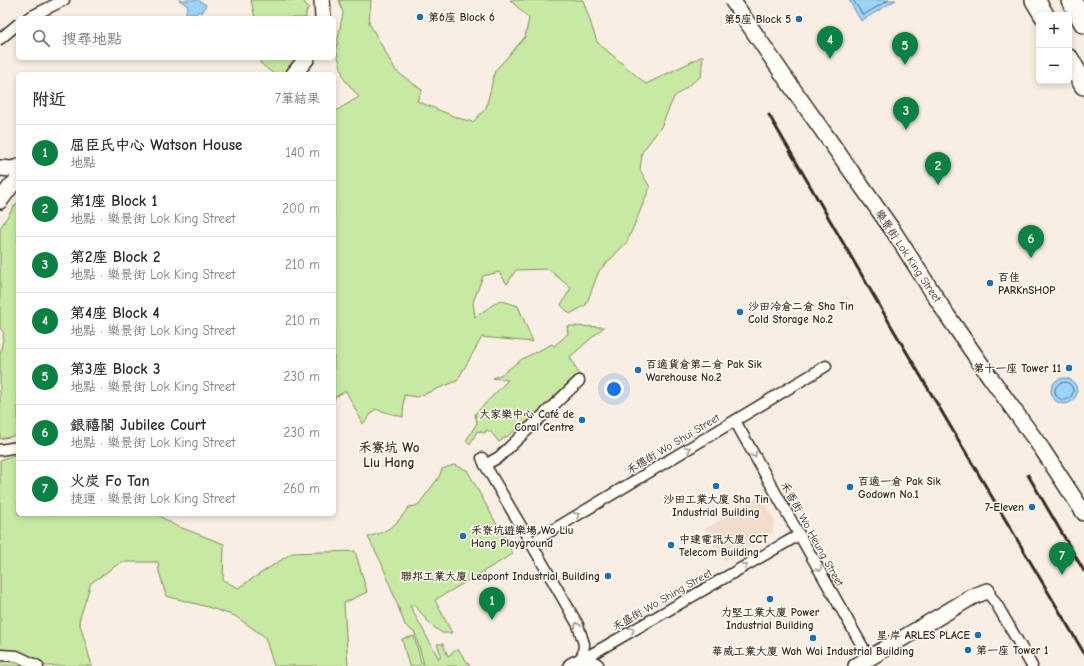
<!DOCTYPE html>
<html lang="zh-TW">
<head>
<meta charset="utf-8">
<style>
	body { margin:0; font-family:"Comic Neue","LXGW WenKai TC",sans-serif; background:#f2f2f3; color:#2b2b33 }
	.controls { position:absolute; right:12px; top:12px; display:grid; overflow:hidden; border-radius:6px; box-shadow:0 2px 6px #0003 }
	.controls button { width:36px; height:36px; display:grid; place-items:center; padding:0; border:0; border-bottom:1px solid #e1e1e2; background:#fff; color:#2b2b33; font:20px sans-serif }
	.you { position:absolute; left:614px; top:389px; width:14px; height:14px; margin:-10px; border:3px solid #fff; border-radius:50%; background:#1a73e8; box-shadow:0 0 0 6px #1a73e833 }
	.badge { display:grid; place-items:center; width:26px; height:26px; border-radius:50%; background:#0b8043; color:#fff; font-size:13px; font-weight:700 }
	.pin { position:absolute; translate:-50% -33px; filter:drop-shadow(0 1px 2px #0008) }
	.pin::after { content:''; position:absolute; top:21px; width:14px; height:12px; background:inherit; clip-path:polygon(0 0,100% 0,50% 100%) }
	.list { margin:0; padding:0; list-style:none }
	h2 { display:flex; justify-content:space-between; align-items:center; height:52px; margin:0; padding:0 16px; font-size:17px }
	h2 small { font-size:13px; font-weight:400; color:#7c7c81 }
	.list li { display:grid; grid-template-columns:26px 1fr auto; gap:12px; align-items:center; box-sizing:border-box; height:56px; padding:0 16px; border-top:1px solid #e1e1e2 }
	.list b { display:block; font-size:15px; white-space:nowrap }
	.list p { margin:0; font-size:13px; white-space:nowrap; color:#7c7c81 }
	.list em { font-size:13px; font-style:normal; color:#7c7c81 }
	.icon { flex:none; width:22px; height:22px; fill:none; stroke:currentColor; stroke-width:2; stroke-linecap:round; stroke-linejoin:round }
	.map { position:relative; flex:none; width:1084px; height:666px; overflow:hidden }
	.search { position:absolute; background:#fff; box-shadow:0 2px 6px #0003; left:16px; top:16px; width:320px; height:44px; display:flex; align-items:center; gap:10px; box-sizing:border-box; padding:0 14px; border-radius:6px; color:#7c7c81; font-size:15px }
	.panel { position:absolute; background:#fff; box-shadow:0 2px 6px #0003; left:16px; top:72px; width:320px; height:444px; border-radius:6px }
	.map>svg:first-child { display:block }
</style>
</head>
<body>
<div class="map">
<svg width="1084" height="666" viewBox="0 0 1084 666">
	<rect width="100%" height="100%" fill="#f8eee3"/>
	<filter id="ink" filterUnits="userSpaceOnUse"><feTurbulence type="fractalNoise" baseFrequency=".025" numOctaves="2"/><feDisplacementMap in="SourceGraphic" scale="8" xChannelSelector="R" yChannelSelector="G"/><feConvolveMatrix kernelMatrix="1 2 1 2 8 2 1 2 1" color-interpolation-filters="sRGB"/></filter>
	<g filter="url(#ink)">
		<path fill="#f2ddcc" d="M760 496 775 521 772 533 724 561 705 529Z"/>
		<g fill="#c7e9a3" stroke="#818a60">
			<path d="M251 0H304L305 4 309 7 306 12V18H255Z"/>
			<path d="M339 0H371L369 23 396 71 422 90 417 101 458 118 473 122 486 108 495 71 525 37 529 18 510 0H583L597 42 646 84 703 56 701 76 674 97 661 127 642 152 640 170 650 187 627 242 599 271 586 305 570 314 561 305 571 288 548 269 516 270 507 284 499 272 483 276 473 302 475 317 500 300 518 306 533 342 482 337 457 381 417 397 404 395 403 417 375 409 363 424 346 391 335 397 334 401V112L359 97 344 79 336 49 343 13Z"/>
			<path d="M261 58H294L298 61 286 74H274L260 63Z"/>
			<path d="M18 202V435L0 439V355L4 333 0 328V228L15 205Z"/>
			<path d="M567 326 604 327 570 357 583 382 499 442 491 432 486 430 485 433 477 431 470 445 466 441 477 423 475 414 508 380 493 378 502 374 522 359 552 344 554 346 568 334Z"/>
			<path d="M18 454V514H157L174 525 224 544 223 580 238 588 292 553 355 551 367 592 344 603 348 666H274L265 637 235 616 208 607 166 596 159 571 158 562H121L91 583 79 621 92 666H0V460Z"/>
			<path d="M454 465 467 470 513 554 435 600 452 633H442L431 625 416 607 417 606H410L439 659 441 654 437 644H443L448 656 458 649 470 666H409L402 639 414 636 421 662 424 664 415 633 405 625 382 564 368 537C378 534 390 530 397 522 401 518 405 512 409 507L416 506 419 504 439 477 442 469Z"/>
		</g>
		<g fill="#9bd4fb" stroke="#7590a3">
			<path d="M179 0H198L206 5 202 13 198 11 196 15 193 13 187 14 186 12 188 6Z"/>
			<path d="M849 0H896L861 21Z"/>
			<circle cx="1064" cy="391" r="13"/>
		</g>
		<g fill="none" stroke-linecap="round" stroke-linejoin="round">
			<g stroke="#616e76" stroke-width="1">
				<path d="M853 0 863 15 889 0"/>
				<circle cx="1064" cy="391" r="9"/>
			</g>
			<g stroke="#3b2a1e" stroke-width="13">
				<g id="street">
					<path d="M28 18 64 0"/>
					<path d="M0 39 18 24"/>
					<path d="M735 421 869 658"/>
					<path d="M0 450 18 447"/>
					<path d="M482 458 485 465 531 543 578 625 584 644 583 654 578 662"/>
					<path d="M485 465 499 457 579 381"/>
					<path d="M531 543 826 366"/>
					<path d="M987 591 997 605 1032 666"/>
					<path d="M0 655 17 656 38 666"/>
					<path d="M578 662 799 535"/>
				</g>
			</g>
			<g stroke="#3b2a1e" stroke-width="18">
				<g id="secondary">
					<path d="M322 0 323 18"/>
					<path d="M294 74 307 58"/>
					<path d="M0 168 12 169 18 167"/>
					<path d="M0 201 11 186 18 180"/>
					<path d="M990 377 1042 449 1084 513"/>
					<path d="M571 666C579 661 587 660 596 666"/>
					<path d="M856 666 972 597 987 591"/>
				</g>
			</g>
			<g stroke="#3b2a1e" stroke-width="22">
				<g id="highway">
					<path d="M1035 0 1044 15"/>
					<path d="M1071 0 1084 23"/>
					<path d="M1069 59 1084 85"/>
				</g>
			</g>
			<use href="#street" stroke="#fdfcf7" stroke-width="10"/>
			<use href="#secondary" stroke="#fdfcf7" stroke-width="15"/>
			<use href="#highway" stroke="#fdfcf7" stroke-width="19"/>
			<g stroke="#3b2a1e" stroke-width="3">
				<path d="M769 115 893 329 1084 653"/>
				<path d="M1028 475 1084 571"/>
			</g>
			<g stroke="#3b2a1e" stroke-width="18" stroke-linecap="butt">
				<path id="secondary-bridge" d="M732 0 786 79 894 232 947 315 990 377"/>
			</g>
			<use href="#secondary-bridge" stroke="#fdfcf7" stroke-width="15"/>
		</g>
		<defs><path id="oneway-chevron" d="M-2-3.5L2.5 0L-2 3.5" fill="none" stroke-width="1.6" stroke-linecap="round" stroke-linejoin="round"/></defs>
		<g stroke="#9c938a">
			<use href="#oneway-chevron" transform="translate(688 449) rotate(-31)"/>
			<use href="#oneway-chevron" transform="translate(754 455) rotate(60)"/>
			<use href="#oneway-chevron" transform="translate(577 515) rotate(-31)"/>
			<use href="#oneway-chevron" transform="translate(745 566) rotate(-30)"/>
			<use href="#oneway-chevron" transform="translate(819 569) rotate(61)"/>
			<use href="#oneway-chevron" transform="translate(577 625) rotate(-114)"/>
			<use href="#oneway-chevron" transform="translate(632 630) rotate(-30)"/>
		</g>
	</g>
	<g fill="#1f6fb2" stroke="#fdfcf7" stroke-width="1.5">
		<circle cx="420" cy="17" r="4"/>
		<circle cx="799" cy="19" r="4"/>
		<circle cx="990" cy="283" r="4"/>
		<circle cx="740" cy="312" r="4"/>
		<circle cx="1069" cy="368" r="4"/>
		<circle cx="638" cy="370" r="4"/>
		<circle cx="582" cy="420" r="4"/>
		<circle cx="716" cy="486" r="4"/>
		<circle cx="850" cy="487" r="4"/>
		<circle cx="1032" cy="507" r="4"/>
		<circle cx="463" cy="536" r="4"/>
		<circle cx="671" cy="545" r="4"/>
		<circle cx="608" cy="576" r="4"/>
		<circle cx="770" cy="599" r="4"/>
		<circle cx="978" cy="635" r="4"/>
		<circle cx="813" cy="638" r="4"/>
		<circle cx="968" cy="650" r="4"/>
	</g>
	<g text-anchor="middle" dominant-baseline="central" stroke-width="3" stroke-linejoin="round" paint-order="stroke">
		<g font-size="11" font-weight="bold" fill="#3b2a1e" stroke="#fdfcf7" text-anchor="start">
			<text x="428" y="17">第6座 Block 6</text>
			<text x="791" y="19" text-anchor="end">第5座 Block 5</text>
			<text x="998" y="277">百佳<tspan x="998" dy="13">PARKnSHOP</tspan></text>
			<text x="748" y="306">沙田冷倉二倉 Sha Tin<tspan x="748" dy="13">Cold Storage No.2</tspan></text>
			<text x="646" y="364">百適貨倉第二倉 Pak Sik<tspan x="646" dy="13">Warehouse No.2</tspan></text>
			<text x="1061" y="368" text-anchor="end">第十一座 Tower 11</text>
			<text x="574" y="414" text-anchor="end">大家樂中心 Café de<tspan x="574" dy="13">Coral Centre</tspan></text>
			<text x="858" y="481">百適一倉 Pak Sik<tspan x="858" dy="13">Godown No.1</tspan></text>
			<text x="716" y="499" text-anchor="middle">沙田工業大廈 Sha Tin<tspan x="716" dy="13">Industrial Building</tspan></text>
			<text x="1024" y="507" text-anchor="end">7-Eleven</text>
			<text x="471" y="530">禾寮坑遊樂場 Wo Liu<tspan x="471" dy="13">Hang Playground</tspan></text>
			<text x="679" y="539">中建電訊大廈 CCT<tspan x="679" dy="13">Telecom Building</tspan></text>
			<text x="600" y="576" text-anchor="end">聯邦工業大廈 Leapont Industrial Building</text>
			<text x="770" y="612" text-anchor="middle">力堅工業大廈 Power<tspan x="770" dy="13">Industrial Building</tspan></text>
			<text x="970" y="635" text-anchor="end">星·岸 ARLES PLACE</text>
			<text x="976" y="650">第一座 Tower 1</text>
			<text x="813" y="651" text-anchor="middle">華威工業大廈 Wah Wai Industrial Building</text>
		</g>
		<g font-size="11" fill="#3b2a1e" stroke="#fdfcf7">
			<text transform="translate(908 256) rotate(56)">樂景街 Lok King Street</text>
			<text transform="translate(673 444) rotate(-31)">禾穗街 Wo Shui Street</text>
			<text transform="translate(812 534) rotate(61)">禾香街 Wo Heung Street</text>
			<text transform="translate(662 600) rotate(-30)">禾盛街 Wo Shing Street</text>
		</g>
		<g font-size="13" font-weight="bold" fill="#3b2a1e" stroke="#fdfcf7">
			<text x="389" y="447">禾寮坑 Wo<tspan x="389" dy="15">Liu Hang</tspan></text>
		</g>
	</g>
</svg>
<div class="controls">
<button>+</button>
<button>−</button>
</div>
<div class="you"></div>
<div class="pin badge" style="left:492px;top:620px">1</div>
<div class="pin badge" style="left:938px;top:185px">2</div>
<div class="pin badge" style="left:906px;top:130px">3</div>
<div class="pin badge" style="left:830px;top:59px">4</div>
<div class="pin badge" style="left:905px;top:65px">5</div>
<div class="pin badge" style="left:1031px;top:258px">6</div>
<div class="pin badge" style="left:1062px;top:575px">7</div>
<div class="search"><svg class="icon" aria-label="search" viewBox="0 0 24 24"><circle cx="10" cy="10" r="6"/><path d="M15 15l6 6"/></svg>搜尋地點</div>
<section class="panel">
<h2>附近<small>7筆結果</small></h2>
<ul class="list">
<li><span class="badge">1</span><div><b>屈臣氏中心 Watson House</b><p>地點</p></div><em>140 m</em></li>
<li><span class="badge">2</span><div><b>第1座 Block 1</b><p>地點 · 樂景街 Lok King Street</p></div><em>200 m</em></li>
<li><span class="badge">3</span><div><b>第2座 Block 2</b><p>地點 · 樂景街 Lok King Street</p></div><em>210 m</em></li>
<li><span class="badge">4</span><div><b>第4座 Block 4</b><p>地點 · 樂景街 Lok King Street</p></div><em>210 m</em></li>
<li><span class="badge">5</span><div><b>第3座 Block 3</b><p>地點 · 樂景街 Lok King Street</p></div><em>230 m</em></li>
<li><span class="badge">6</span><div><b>銀禧閣 Jubilee Court</b><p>地點 · 樂景街 Lok King Street</p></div><em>230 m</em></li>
<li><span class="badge">7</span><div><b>火炭 Fo Tan</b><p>捷運 · 樂景街 Lok King Street</p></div><em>260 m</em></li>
</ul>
</section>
</div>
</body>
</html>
